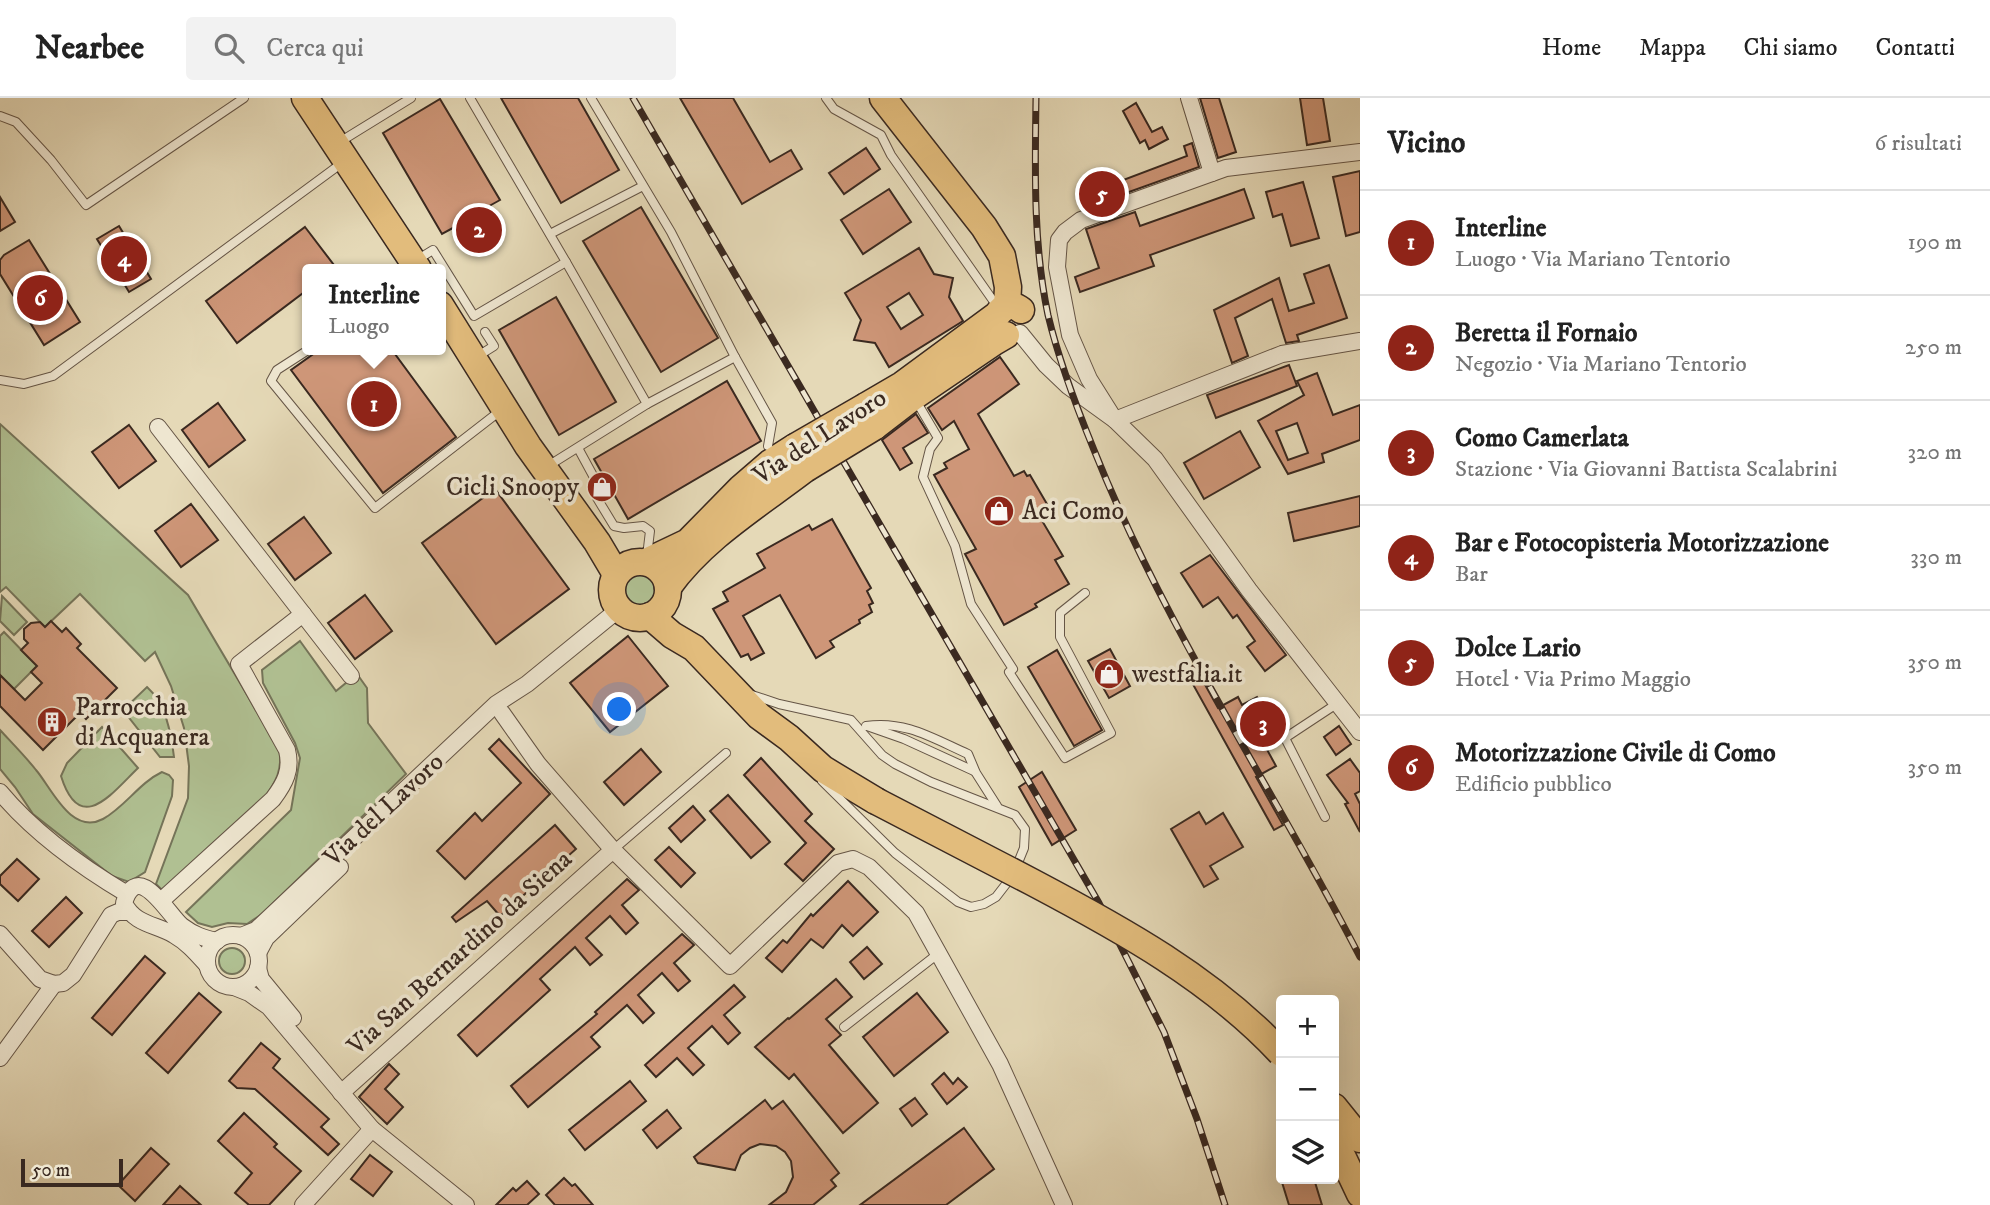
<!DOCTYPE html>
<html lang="it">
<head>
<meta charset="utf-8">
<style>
	body { margin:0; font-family:"IM FELL DW Pica",serif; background:#f2f2f2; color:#222 }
	.controls { position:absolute; right:21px; bottom:21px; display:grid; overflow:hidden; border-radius:7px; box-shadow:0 7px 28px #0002 }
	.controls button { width:63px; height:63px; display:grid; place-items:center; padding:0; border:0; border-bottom:2px solid #e0e0e0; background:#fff; color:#222; font:35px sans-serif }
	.scale { position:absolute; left:21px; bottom:18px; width:102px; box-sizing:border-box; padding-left:7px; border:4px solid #3a2920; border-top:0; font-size:19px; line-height:24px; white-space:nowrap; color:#3a2920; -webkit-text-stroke:5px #eee6d0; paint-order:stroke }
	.you { position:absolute; left:620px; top:612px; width:24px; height:24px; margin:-18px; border:5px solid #fff; border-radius:50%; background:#1a73e8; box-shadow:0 0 0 10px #1a73e833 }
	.badge { display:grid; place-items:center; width:46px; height:46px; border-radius:50%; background:#8f2418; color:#fff; font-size:23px; font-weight:700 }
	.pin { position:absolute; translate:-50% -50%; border:4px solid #fff; box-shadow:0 2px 7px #0006 }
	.popup { position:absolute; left:302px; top:166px; width:144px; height:91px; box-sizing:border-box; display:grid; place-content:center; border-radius:7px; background:#fff; filter:drop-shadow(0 2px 5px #0005); font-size:23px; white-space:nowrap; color:#767676 }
	.popup b { font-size:26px; color:#222 }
	.popup::after { content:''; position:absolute; left:50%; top:100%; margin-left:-14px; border:14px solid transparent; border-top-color:#fff }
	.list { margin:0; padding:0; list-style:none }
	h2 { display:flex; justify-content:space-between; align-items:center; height:91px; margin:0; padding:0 28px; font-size:30px }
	h2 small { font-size:23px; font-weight:400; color:#767676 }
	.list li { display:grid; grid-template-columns:46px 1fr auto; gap:21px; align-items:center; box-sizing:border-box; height:105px; padding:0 28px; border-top:2px solid #e0e0e0 }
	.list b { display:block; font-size:26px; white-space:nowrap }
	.list p { margin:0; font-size:23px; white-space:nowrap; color:#767676 }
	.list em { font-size:23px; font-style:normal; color:#767676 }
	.icon { flex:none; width:38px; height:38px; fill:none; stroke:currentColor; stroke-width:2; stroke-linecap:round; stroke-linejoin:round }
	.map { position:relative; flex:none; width:1360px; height:1107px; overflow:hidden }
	header { display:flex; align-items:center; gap:42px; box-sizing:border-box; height:98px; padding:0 35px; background:#fff; border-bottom:2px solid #e0e0e0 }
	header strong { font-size:33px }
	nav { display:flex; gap:38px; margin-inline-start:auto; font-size:24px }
	.search { width:490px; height:63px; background:#f2f2f2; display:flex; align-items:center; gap:18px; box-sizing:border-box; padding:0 24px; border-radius:7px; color:#767676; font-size:26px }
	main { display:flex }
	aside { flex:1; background:#fff }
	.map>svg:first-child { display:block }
</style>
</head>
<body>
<header>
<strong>Nearbee</strong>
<div class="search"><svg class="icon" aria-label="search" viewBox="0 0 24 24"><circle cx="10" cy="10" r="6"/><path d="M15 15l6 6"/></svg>Cerca qui</div>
<nav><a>Home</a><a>Mappa</a><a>Chi siamo</a><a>Contatti</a></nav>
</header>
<main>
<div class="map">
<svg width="1360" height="1107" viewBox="0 0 1360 1107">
	<rect width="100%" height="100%" fill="#e5d9b7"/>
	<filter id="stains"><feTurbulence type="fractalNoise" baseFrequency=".00286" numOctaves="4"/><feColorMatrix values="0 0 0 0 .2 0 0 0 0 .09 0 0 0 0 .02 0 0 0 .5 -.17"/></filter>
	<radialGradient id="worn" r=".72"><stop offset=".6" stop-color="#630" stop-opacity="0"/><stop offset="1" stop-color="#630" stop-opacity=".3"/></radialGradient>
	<g fill="#b0c092" stroke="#757459" stroke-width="2">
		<path d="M0 326 188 497 279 651C283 671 276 684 264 700L163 793 156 786 188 700 189 668 184 630 171 588 155 554 145 563 80 496 45 529 6 489 0 494Z"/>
		<circle cx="640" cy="492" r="17"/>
		<path d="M2 498 27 524 14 537 0 523Z"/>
		<path d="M4 534 37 568 14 591 0 577V538Z"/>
		<path d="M300 543 336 593 357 576 367 590 368 625 406 676 262 816 247 826 228 825 212 829 198 825 186 814 291 712 300 660 295 645 263 585 262 572Z"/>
		<path d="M147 589C166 606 171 635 174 659H160L123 612Z"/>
		<path d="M102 629 138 670C112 695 80 739 61 678L67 665Z"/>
		<path d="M0 632C12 645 25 658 36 672 51 689 71 738 103 721 125 709 139 685 162 674L169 677 173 682 172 698 145 774 129 784 112 778 33 716 15 689 0 671Z"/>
		<circle cx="232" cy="863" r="13"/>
	</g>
	<g fill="#ce9678" stroke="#3a2920" stroke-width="2" fill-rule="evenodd">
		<path d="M501 0H578L619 72 561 105Z"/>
		<path d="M680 0H733L770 64 791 52 802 71 742 106Z"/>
		<path d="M1200 0H1219L1236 54 1218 60Z"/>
		<path d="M1300 0H1323L1330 43 1307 47Z"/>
		<path d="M440 1 500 102 482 112 495 132V138L488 147 477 148 472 145 462 125 442 136 383 35Z"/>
		<path d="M1136 5 1152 34 1162 29 1168 41 1149 51 1145 42 1140 45 1123 13Z"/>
		<path d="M1192 45 1199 69 1087 109 1080 95 1095 87 1097 92 1187 58 1184 48Z"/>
		<path d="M866 50 880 71 844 96 829 75Z"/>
		<path d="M1360 73V134L1346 138 1333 79Z"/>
		<path d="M1303 84 1319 140 1291 148 1282 116 1273 119 1266 94Z"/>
		<path d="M889 91 911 124 863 156 841 122Z"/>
		<path d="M1244 91 1254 120 1150 157 1154 168 1080 194 1075 179 1099 170 1086 131 1135 114 1140 128Z"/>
		<path d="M0 99 15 124 0 133Z"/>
		<path d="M641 109 718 240 661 274 583 143Z"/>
		<path d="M119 128 151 181 129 194 97 141Z"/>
		<path d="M305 129 337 171H307V192L237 245 206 203Z"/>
		<path d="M29 142 80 224 44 247 0 176V162L4 157Z"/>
		<path d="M919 150 934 176 953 180 949 199 963 223 889 269 875 245 854 242 861 222 845 195ZM909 195 923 217 901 231 887 209Z"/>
		<path d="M1329 167 1347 220 1297 237 1299 243 1286 245 1272 201 1235 220 1248 258 1232 265 1214 212 1279 180 1289 213 1314 205 1304 176Z"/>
		<path d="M556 199 616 304 559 337 499 232Z"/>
		<path d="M319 252H392L456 339 383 395 291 272Z"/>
		<path d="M1000 259 1019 286 978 316 1014 378 1024 373 1027 378 1030 377 1047 406 1041 421 1063 458 1055 462 1069 486 1035 506 1037 509 1004 527 965 456 976 451 934 377 947 370 944 365 969 351 954 323 942 332 928 310Z"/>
		<path d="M1289 267 1297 288 1216 320 1207 297Z"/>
		<path d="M1317 275 1333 317 1360 307V342L1322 356 1324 364 1288 376 1258 323 1304 297 1297 283ZM1297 325 1308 355 1288 362 1276 333Z"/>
		<path d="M727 283 761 343 628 421 594 361Z"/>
		<path d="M218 305 245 342 209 369 182 332Z"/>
		<path d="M916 316 928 335 903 350 912 365 900 372 882 342Z"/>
		<path d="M129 327 156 363 119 390 92 354Z"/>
		<path d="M1240 333 1260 369 1204 401 1184 365Z"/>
		<path d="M495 391 569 491 496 546 422 445Z"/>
		<path d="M1360 398V428L1294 443 1288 415Z"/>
		<path d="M191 406 218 442 181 469 155 433Z"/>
		<path d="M304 419 331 455 295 482 268 446Z"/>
		<path d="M832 421 871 490 867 493 873 505 869 507 872 514 859 522 860 525 830 543 834 549 816 560 780 497 743 518 764 555 751 562 748 556 741 559 713 511 728 503 723 494 765 470 757 456 809 427 812 432Z"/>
		<path d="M1210 457 1286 557 1265 573 1247 549 1255 543 1237 517 1233 520 1218 499 1203 509 1181 475Z"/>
		<path d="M365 497 392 533 355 561 328 525Z"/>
		<path d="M51 523 62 534 66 530 81 546 77 550 117 590 86 621 80 615 43 652 0 608V577L25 602 42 585 31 574 37 568 21 552 28 545 24 541V531L31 525 40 524 45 529Z"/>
		<path d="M628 538 668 588 610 634 570 585Z"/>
		<path d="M1110 551 1130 588 1109 600 1088 563Z"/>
		<path d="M1057 552 1102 632 1074 648 1028 569Z"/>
		<path d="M1194 567 1218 610 1238 599 1242 607 1257 599 1272 624 1279 640 1265 648 1276 668 1256 679 1283 727 1274 732 1185 572Z"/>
		<path d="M1339 628 1351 646 1336 657 1324 639Z"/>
		<path d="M499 641 550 696 465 781 437 753 475 715 482 723 521 685 489 651Z"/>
		<path d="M641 651 661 674 624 707 604 684Z"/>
		<path d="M761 660 812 716 805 723 834 751 803 783 785 766 806 745 744 677Z"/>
		<path d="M1350 661 1360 675V693L1355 696 1360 706V734L1345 706 1348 705 1327 677Z"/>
		<path d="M1042 674 1076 732 1052 747 1019 689Z"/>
		<path d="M728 697 770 744 751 760 710 713Z"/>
		<path d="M693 708 705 722 681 744 669 730Z"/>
		<path d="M1199 714 1206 726 1223 715 1243 749 1210 768 1218 781 1204 789 1171 731Z"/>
		<path d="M555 727 576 751 500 818 487 803 456 824 452 819Z"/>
		<path d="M669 749 695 775 681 789 655 762Z"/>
		<path d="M17 761 39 781 18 803 0 786V778Z"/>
		<path d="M627 781 639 792 622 807 638 825 626 836 610 818 586 840 602 857 590 867 575 849 540 881 550 892 477 958 458 937Z"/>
		<path d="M848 783 878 814 853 838 842 827 823 850 811 841 782 874 766 860 783 842 787 845 811 816 813 818Z"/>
		<path d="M66 799 82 815 49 849 32 833Z"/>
		<path d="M682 836 694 847 674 865 690 883 678 893 662 875 638 897 654 915 643 925 627 907 591 939 600 949 528 1009 511 988 597 916 595 914Z"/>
		<path d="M867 849 882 866 864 881 850 864Z"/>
		<path d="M145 858 165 875 112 937 92 920Z"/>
		<path d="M836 881 852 899 826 921 841 937 829 947 878 1005 843 1035 794 976 789 981 755 949 788 920 789 921Z"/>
		<path d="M734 887 745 899 724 917 740 935 728 946 712 928 688 950 704 967 693 977 677 960 656 979 645 967Z"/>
		<path d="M199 895 221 914 168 975 146 955Z"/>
		<path d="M917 895 948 934 894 978 863 939Z"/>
		<path d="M261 945 280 961 273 970 329 1021 321 1029 339 1046 328 1057 255 991 237 990 229 983Z"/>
		<path d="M389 966 399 976 385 991 403 1009 387 1026 359 999Z"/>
		<path d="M944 975 953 986 958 980 967 989 947 1006 932 986Z"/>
		<path d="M630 983 646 1003 585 1052 569 1032Z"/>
		<path d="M915 1000 927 1016 912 1028 900 1011Z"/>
		<path d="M765 1002 772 1011 783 1003 839 1075 831 1082 836 1088 813 1107H769L786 1094 793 1079 791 1063 785 1054 776 1048 760 1046 750 1050 741 1057 735 1072 698 1065 694 1059Z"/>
		<path d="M667 1012 681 1030 657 1050 643 1032Z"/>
		<path d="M244 1015 277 1046 274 1049 301 1073 269 1107H249L235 1095 252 1075 218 1043Z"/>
		<path d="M964 1030 994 1071 946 1107H860Z"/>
		<path d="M151 1050 169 1066 135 1103 118 1087Z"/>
		<path d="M370 1057 392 1074 373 1098 351 1081Z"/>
		<path d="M564 1080 572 1088 575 1086 593 1107H555L546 1097Z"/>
		<path d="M1281 1081H1314L1322 1107H1289Z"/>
		<path d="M527 1083 539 1096 527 1107H496L513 1090 516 1093Z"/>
		<path d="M180 1088 201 1107H163Z"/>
	</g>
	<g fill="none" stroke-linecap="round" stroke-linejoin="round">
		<g stroke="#655546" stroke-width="10">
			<g id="service">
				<path d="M591 0 671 134 735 259 772 325 768 348"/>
				<path d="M826 0 834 11 881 37 891 57 999 211"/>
				<path d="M0 18 16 24 51 62 86 107 244 0"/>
				<path d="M338 45 411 0"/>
				<path d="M550 136 643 88"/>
				<path d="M415 163 433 152 474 218 566 164 470 0"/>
				<path d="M308 252 277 272 271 283 375 410 500 313"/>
				<path d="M478 258 494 248 485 234"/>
				<path d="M0 282 24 286 53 278 342 65"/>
				<path d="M915 301 938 340 930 351 923 379 955 448 971 506 1013 571 1009 574 1065 660 1111 635 1060 539V515L1085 495"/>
				<path d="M647 306 735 259"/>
				<path d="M578 350 597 385V400L614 428 624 430 643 428 650 433 647 458"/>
				<path d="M548 368 647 306 566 164"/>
				<path d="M752 597 779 606 851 622 882 657 895 666 931 684 1015 717 1025 731 1024 750 1013 777 996 799 984 806 971 809 958 804 895 755 822 683"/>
				<path d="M866 628C905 622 934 641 968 656L976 675 997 708"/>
				<path d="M867 628 904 641 974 673"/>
				<path d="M1325 719 1285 640 1338 605"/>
				<path d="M613 752 726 655"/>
				<path d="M844 929 939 855"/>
			</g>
		</g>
		<g stroke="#655546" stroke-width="18">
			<g id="minor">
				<path d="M1189 0 1212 75"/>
				<path d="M1020 235 1046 267 1068 288 1115 322 1155 361 1249 492 1360 634"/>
				<path d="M1111 316 1089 281 1070 237 1057 169 1059 142 1065 134 1081 122 1226 70 1360 54"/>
				<path d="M1115 322 1282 256 1360 243"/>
				<path d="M158 329 351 578"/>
				<path d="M502 615 538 666 613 752 730 868 838 765 853 761 869 769 916 815 1000 966 1064 1107"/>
				<path d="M0 694C35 736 80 768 127 796"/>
				<path d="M162 802 273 701C285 685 292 672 287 652L239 566 303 516"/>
				<path d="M0 836 40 881 54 886 63 885 73 877 111 817 118 814H128"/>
				<circle cx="233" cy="863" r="26"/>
				<path d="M241 838 256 832 496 606 527 586 619 511"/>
				<path d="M258 855 266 840 340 769"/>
				<path d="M207 867C197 856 188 845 174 837 156 826 135 827 124 805 138 760 169 818 182 828 194 837 203 840 217 843"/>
				<path d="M258 870 261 881 293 920"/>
				<path d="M234 889 249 895 269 909 372 1031 466 1107"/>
				<path d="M0 960 54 886"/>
				<path d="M341 995 613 752"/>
				<path d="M303 1107 372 1031"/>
			</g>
		</g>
		<g stroke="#3a2920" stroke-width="29">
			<g id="primary">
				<path d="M305 0 418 171"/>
				<path d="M883 0 984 129 1002 158 1008 189 1007 208"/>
				<path d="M440 207 528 348 597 444 616 476"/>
				<path d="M866 308 902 287 997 217C1003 208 1012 205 1021 212"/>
				<path d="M874 329 913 299 994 244 1006 237"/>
				<circle cx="640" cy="492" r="28"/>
				<path d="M646 464 688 444 741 390 770 365 795 349"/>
				<path d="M668 489C703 440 758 407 805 371"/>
				<path d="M650 518 672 537 694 550 759 618 789 640 823 671 876 703"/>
				<path d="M1334 1009 1360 1041"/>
				<path d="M1334 1041 1360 1096"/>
			</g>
		</g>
		<use href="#service" stroke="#eee6d0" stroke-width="8"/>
		<use href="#minor" stroke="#eee6d0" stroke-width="16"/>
		<use href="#primary" stroke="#e2bc7c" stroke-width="26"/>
		<g stroke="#3a2920" stroke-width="7">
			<g id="rail">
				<path d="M633 0 1099 805 1164 934 1197 1021 1225 1107"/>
				<path d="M1036 0C1035 72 1033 146 1048 217 1059 263 1076 308 1094 352 1165 530 1273 690 1360 859"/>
			</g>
		</g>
		<use href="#rail" stroke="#eee6d0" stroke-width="4.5" stroke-dasharray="13" stroke-linecap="butt"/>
		<g stroke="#3a2920" stroke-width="29" stroke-linecap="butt">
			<g id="primary-bridge">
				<path d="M795 349 866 308"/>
				<path d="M805 371 874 329"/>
				<path d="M876 703C928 730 980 757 1032 784 1121 831 1212 881 1281 955"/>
			</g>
		</g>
		<use href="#primary-bridge" stroke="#e2bc7c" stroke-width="26"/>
	</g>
	<defs>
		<g id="shop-disc" transform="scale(1.575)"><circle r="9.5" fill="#8f2418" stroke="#eee6d0"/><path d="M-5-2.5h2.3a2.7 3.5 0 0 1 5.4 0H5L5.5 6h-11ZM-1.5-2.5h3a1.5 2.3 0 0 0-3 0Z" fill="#fff"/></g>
		<g id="building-disc" transform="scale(1.575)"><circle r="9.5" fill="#8f2418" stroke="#eee6d0"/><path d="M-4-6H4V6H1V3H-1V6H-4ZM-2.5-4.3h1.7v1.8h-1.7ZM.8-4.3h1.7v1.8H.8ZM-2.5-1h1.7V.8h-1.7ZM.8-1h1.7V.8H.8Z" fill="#fff"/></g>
	</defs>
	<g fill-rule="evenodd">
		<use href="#shop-disc" x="602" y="389"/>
		<use href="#shop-disc" x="999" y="413"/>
		<use href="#shop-disc" x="1109" y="576"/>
		<use href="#building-disc" x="52" y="624"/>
	</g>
	<g text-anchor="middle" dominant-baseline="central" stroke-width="7" stroke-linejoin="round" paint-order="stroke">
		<g font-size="26" fill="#3a2920" stroke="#eee6d0">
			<text transform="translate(820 339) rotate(-33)">Via del Lavoro</text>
			<text transform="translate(384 712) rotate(-43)">Via del Lavoro</text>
			<text transform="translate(460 855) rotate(-42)">Via San Bernardino da Siena</text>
		</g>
		<g font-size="26" fill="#3a2920" stroke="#eee6d0" text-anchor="start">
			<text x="579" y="389" text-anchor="end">Cicli Snoopy</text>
			<text x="1022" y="413">Aci Como</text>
			<text x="1132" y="576">westfalia.it</text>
			<text x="75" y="609">Parrocchia<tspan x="75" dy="30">di Acquanera</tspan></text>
		</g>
	</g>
	<rect width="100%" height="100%" filter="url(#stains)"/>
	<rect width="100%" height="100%" fill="url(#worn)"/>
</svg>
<div class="controls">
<button>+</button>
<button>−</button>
<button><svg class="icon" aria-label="layers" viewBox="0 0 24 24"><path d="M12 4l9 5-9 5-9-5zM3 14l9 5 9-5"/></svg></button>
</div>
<div class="scale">50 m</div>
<div class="you"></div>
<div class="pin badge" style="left:374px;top:306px">1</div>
<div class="popup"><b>Interline</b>Luogo</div>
<div class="pin badge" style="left:479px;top:132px">2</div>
<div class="pin badge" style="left:1263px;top:626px">3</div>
<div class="pin badge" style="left:124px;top:161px">4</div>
<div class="pin badge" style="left:1102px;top:96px">5</div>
<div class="pin badge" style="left:40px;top:200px">6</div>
</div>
<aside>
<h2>Vicino<small>6 risultati</small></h2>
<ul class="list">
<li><span class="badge">1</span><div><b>Interline</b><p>Luogo · Via Mariano Tentorio</p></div><em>190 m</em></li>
<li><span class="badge">2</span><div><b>Beretta il Fornaio</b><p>Negozio · Via Mariano Tentorio</p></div><em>250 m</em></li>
<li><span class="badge">3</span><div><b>Como Camerlata</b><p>Stazione · Via Giovanni Battista Scalabrini</p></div><em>320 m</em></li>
<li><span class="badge">4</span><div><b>Bar e Fotocopisteria Motorizzazione</b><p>Bar</p></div><em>330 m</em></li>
<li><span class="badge">5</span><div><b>Dolce Lario</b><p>Hotel · Via Primo Maggio</p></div><em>350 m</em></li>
<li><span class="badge">6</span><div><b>Motorizzazione Civile di Como</b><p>Edificio pubblico</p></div><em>350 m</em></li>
</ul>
</aside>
</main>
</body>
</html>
